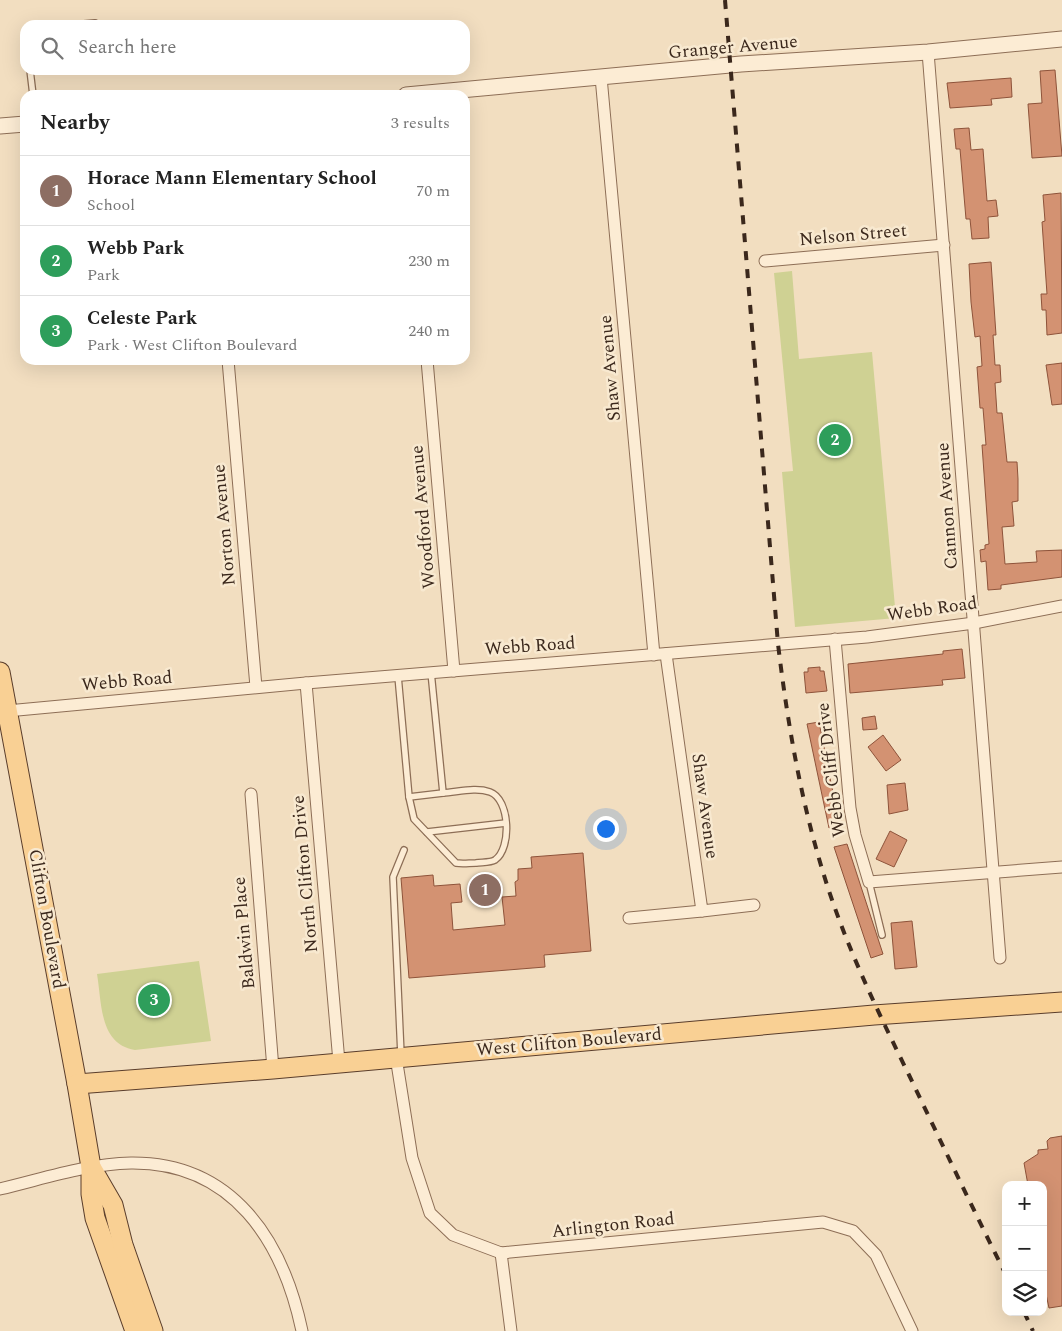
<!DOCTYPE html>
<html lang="en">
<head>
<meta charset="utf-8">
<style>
	body { margin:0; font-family:Spectral,serif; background:#f6f6f6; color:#222 }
	.controls { position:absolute; right:15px; bottom:15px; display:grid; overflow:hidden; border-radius:10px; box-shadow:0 5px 20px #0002 }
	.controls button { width:45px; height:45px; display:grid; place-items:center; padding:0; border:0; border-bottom:1px solid #e0e0e0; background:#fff; color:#222; font:25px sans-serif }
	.you { position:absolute; left:605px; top:828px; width:18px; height:18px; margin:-12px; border:4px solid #fff; border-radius:50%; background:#1a73e8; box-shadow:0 0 0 8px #1a73e833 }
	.badge { display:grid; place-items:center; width:32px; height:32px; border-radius:50%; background:#db2777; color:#fff; font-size:16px; font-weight:700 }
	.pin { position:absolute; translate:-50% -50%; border:2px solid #fff; box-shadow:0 1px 5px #0006 }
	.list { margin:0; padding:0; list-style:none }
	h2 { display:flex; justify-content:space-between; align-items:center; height:65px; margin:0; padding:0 20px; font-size:21px }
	h2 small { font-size:16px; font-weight:400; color:#767676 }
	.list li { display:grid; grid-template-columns:32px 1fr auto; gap:15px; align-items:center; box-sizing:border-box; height:70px; padding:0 20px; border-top:1px solid #e0e0e0 }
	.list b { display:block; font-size:19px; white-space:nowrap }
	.list p { margin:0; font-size:16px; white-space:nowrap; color:#767676 }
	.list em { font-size:16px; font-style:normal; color:#767676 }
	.icon { flex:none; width:28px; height:28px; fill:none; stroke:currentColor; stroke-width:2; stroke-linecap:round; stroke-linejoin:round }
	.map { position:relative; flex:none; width:1062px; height:1331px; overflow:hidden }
	.search { position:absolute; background:#fff; box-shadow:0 5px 20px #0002; left:20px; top:20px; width:450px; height:55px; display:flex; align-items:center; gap:12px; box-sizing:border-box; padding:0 18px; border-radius:15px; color:#767676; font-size:19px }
	.panel { position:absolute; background:#fff; box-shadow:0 5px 20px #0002; left:20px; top:90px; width:450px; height:275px; border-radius:15px }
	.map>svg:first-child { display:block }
</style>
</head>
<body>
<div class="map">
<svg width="1062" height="1331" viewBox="0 0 1062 1331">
	<rect width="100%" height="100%" fill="#f2dec0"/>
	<g fill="#cfd193">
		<path d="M792 271 799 359 872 352 896 618 795 627 782 472 793 471 774 273Z"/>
		<path d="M199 961 211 1041 135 1050C99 1044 102 1003 97 974Z"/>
	</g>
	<g fill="#d39272" stroke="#8e533a">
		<path d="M1055 70 1062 156 1032 158 1028 104 1042 103 1040 71Z"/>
		<path d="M1011 78 1012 97 991 99 992 105 950 108 947 83Z"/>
		<path d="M969 128 971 150 983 149 987 201 996 200 998 216 988 217 989 238 972 239 970 219H966L960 149H956L954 129Z"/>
		<path d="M1061 193 1062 333 1047 335 1046 310H1042L1041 294H1047L1042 222 1045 221 1043 195Z"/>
		<path d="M991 262 996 335H993L995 365H1000L1001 382 995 383 997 413H1002L1007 462H1017L1018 479V501L1012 502 1014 526 1002 527 1005 564 1037 562 1036 551 1062 550V577L1001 585V589L988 590 986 561 981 562 980 550 985 549V545L989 544 982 445H986L983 408H980L977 367 982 366 980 336 975 337 971 302 969 264Z"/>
		<path d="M1062 363V404L1052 405 1046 365Z"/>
		<path d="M962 649 965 678 942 680 943 685 850 693 848 664 943 654V651Z"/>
		<path d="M820 667V671H824L827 691 806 693 804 672H808V668Z"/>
		<path d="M875 716 877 729 863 730 862 718Z"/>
		<path d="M819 722 832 788 842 825 829 828 807 724Z"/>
		<path d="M883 735 901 760 886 771 868 747Z"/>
		<path d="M905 783 908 810 889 814 887 785Z"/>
		<path d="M890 831 907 840 894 867 876 859Z"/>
		<path d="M847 844 883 954 871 958 834 847Z"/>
		<path d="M583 853 591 951 544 955 545 967 409 978 401 878 433 875 434 886 460 884 462 902 451 903 453 930 505 925 502 897 516 896 515 882 518 880V869L532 868 531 857Z"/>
		<path d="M912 921 917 967 895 969 891 923Z"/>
		<path d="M1062 1136V1306L1049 1308 1043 1280V1236L1046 1235 1043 1219V1185H1028L1024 1163 1038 1154V1150L1048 1149 1047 1141 1050 1138Z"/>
	</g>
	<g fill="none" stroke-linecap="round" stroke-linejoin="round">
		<g stroke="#8d6e56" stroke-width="8">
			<g id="service">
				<path d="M72 25 95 23"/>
				<path d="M30 70 33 95"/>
				<path d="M398 676 409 797 414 819 456 863C463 864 469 863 476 863 481 862 490 863 495 860 512 848 510 799 490 792 476 787 458 792 443 793L431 672"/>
				<path d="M409 797 443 793"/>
				<path d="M427 832 506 823"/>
				<path d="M869 882 882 935"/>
				<path d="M401 1055 393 877 404 850"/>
			</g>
		</g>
		<g stroke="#8d6e56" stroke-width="13">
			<g id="minor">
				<path d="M928 52 1000 958"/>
				<path d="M601 77 654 655"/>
				<path d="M765 261 944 245"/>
				<path d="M228 360 256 687"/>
				<path d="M427 360 454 671"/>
				<path d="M835 639 850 808 855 835 869 882 1062 867"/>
				<path d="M666 654 702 911 754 905"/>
				<path d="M306 683 339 1062"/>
				<path d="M7 711 306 683 867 637 974 623 1062 606"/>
				<path d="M251 794 273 1069"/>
				<path d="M629 918 702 911"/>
				<path d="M396 1057 412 1158 430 1213 453 1235 501 1253 823 1222 853 1231 876 1255 912 1331"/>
				<path d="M0 1189C43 1179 86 1164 131 1163 233 1162 283 1241 302 1331"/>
				<path d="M501 1253 511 1331"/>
			</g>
		</g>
		<g stroke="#8d6e56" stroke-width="17">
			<g id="tertiary">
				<path d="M406 95 741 64 928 52 1062 39"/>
				<path d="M0 126 25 124"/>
			</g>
		</g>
		<g stroke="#5a3d2b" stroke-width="21">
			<g id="primary">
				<path d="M0 672 77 1084 91 1167V1194L95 1218 135 1331"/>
				<path d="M77 1084 273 1069 874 1015 1062 1002"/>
				<path d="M91 1167 113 1205 123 1245 153 1331"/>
			</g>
		</g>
		<use href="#service" stroke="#fcecd4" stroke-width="5.5"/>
		<use href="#minor" stroke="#fcecd4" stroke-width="11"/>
		<use href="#tertiary" stroke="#fcecd4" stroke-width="15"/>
		<use href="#primary" stroke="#f9d094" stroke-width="19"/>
		<g stroke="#3b281c" stroke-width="4" stroke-dasharray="9 9" stroke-linecap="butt">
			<path d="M725 0 778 644C788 727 802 808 828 888 849 952 879 1014 909 1075 941 1142 973 1209 1006 1275"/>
			<path d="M1024 1312 1033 1331"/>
		</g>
	</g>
	<g text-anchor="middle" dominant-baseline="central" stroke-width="5" stroke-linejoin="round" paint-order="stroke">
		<g font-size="18" fill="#3b281c" stroke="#f8e9d0">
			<text transform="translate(733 47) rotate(-5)">Granger Avenue</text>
			<text transform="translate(853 235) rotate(-5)">Nelson Street</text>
			<text transform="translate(610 368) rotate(-95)">Shaw Avenue</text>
			<text transform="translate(947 506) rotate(-94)">Cannon Avenue</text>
			<text transform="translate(423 517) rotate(-95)">Woodford Avenue</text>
			<text transform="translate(224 525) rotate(-95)">Norton Avenue</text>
			<text transform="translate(932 609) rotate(-8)">Webb Road</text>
			<text transform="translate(530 646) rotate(-4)">Webb Road</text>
			<text transform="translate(127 681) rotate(-5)">Webb Road</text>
			<text transform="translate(831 770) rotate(-97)">Webb Cliff Drive</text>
			<text transform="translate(705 806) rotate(82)">Shaw Avenue</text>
			<text transform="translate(305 874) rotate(-95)">North Clifton Drive</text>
			<text transform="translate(47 919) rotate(80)">Clifton Boulevard</text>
			<text transform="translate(244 933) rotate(-95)">Baldwin Place</text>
			<text transform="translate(569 1042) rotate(-5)">West Clifton Boulevard</text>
			<text transform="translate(613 1225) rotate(-6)">Arlington Road</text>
		</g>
	</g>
</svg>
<div class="controls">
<button>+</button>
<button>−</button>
<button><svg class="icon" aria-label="layers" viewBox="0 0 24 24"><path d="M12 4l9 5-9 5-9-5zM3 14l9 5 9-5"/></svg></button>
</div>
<div class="you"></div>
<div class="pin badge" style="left:485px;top:890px;background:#8d6e63">1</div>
<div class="pin badge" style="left:835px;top:440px;background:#2e9e5b">2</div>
<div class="pin badge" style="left:154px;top:1000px;background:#2e9e5b">3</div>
<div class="search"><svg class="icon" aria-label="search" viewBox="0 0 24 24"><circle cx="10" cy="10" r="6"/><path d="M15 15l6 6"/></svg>Search here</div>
<section class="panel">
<h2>Nearby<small>3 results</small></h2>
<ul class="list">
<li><span class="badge" style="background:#8d6e63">1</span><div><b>Horace Mann Elementary School</b><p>School</p></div><em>70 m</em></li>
<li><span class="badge" style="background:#2e9e5b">2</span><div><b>Webb Park</b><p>Park</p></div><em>230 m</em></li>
<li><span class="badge" style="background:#2e9e5b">3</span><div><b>Celeste Park</b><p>Park · West Clifton Boulevard</p></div><em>240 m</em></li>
</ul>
</section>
</div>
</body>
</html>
